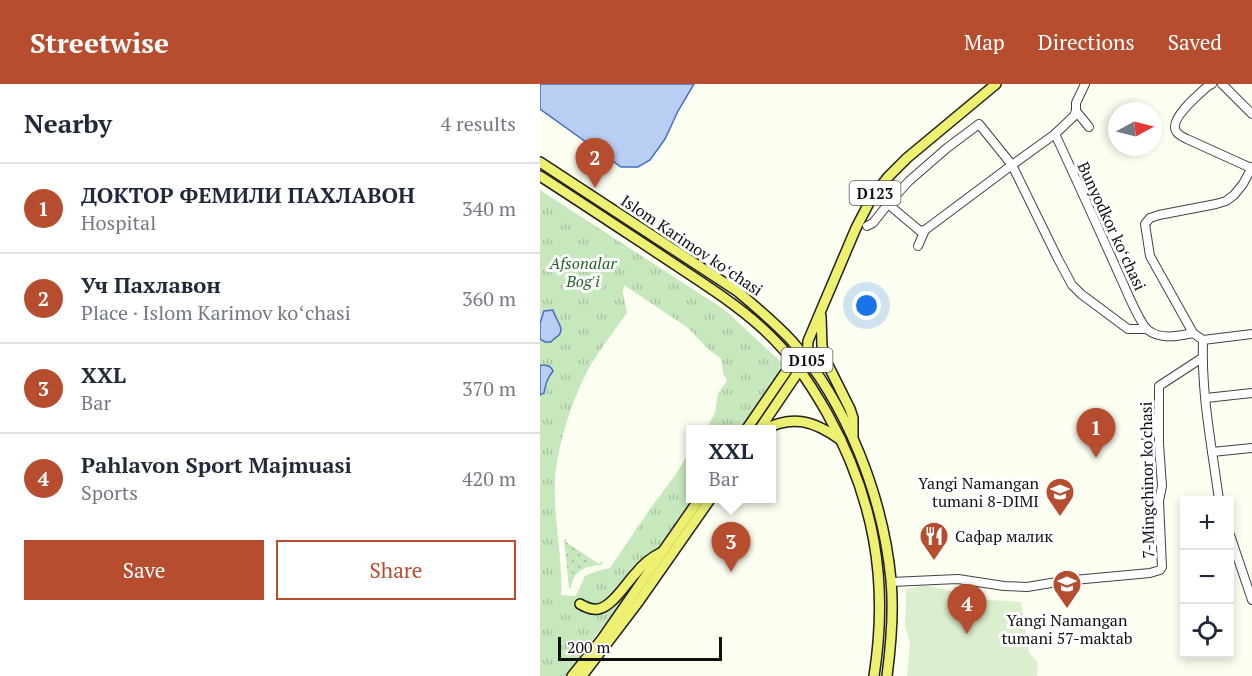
<!DOCTYPE html>
<html lang="en">
<head>
<meta charset="utf-8">
<style>
	body { margin:0; font-family:"PT Serif",serif; background:#f2f2f3; color:#1f2937 }
	.controls { position:absolute; right:18px; bottom:18px; display:grid; overflow:hidden; border-radius:0px; box-shadow:0 3px 9px #0003 }
	.controls button { width:54px; height:54px; display:grid; place-items:center; padding:0; border:0; border-bottom:2px solid #e0e1e3; background:#fff; color:#1f2937; font:30px sans-serif }
	.compass { position:absolute; left:568px; top:18px; width:54px; height:54px; border-radius:50%; background:#fff; box-shadow:0 3px 9px #0003; rotate:83deg }
	.scale { position:absolute; left:18px; bottom:15px; width:164px; box-sizing:border-box; padding-left:6px; border:3px solid #0f0f0f; border-top:0; font-size:16px; line-height:21px; white-space:nowrap; color:#0f0f0f; -webkit-text-stroke:4px #fff; paint-order:stroke }
	.you { position:absolute; left:327px; top:222px; width:21px; height:21px; margin:-15px; border:4px solid #fff; border-radius:50%; background:#1a73e8; box-shadow:0 0 0 9px #1a73e833 }
	.badge { display:grid; place-items:center; width:39px; height:39px; border-radius:50%; background:#b74d2f; color:#fff; font-size:20px; font-weight:700 }
	.pin { position:absolute; translate:-50% -50px; filter:drop-shadow(0 2px 3px #0008) }
	.pin::after { content:''; position:absolute; top:32px; width:21px; height:18px; background:inherit; clip-path:polygon(0 0,100% 0,50% 100%) }
	.popup { position:absolute; left:146px; top:341px; width:90px; height:78px; box-sizing:border-box; display:grid; place-content:center; border-radius:0px; background:#fff; filter:drop-shadow(0 2px 4px #0005); font-size:20px; white-space:nowrap; color:#747a83 }
	.popup b { font-size:22px; color:#1f2937 }
	.popup::after { content:''; position:absolute; left:50%; top:100%; margin-left:-12px; border:12px solid transparent; border-top-color:#fff }
	.list { margin:0; padding:0; list-style:none }
	h2 { display:flex; justify-content:space-between; align-items:center; height:78px; margin:0; padding:0 24px; font-size:26px }
	h2 small { font-size:20px; font-weight:400; color:#747a83 }
	.list li { display:grid; grid-template-columns:39px 1fr auto; gap:18px; align-items:center; box-sizing:border-box; height:90px; padding:0 24px; border-top:2px solid #e0e1e3 }
	.list b { display:block; font-size:22px; white-space:nowrap }
	.list p { margin:0; font-size:20px; white-space:nowrap; color:#747a83 }
	.list em { font-size:20px; font-style:normal; color:#747a83 }
	.actions { display:flex; gap:12px; padding:18px 24px }
	.actions a { flex:1; padding:14px 0; border:2px solid #b74d2f; border-radius:0px; text-align:center; font-size:21px; color:#b74d2f }
	.actions .main { background:#b74d2f; color:#fff }
	.icon { flex:none; width:33px; height:33px; fill:none; stroke:currentColor; stroke-width:2; stroke-linecap:round; stroke-linejoin:round }
	.map { position:relative; flex:none; width:712px; height:592px; overflow:hidden }
	header { display:flex; align-items:center; gap:36px; box-sizing:border-box; height:84px; padding:0 30px; background:#b74d2f; color:#fff }
	header strong { font-size:28px }
	nav { display:flex; gap:33px; margin-inline-start:auto; font-size:21px }
	main { display:flex }
	aside { flex:1; background:#fff }
	.map>svg:first-child { display:block }
</style>
</head>
<body>
<header>
<strong>Streetwise</strong>
<nav><a>Map</a><a>Directions</a><a>Saved</a></nav>
</header>
<main>
<aside>
<h2>Nearby<small>4 results</small></h2>
<ul class="list">
<li><span class="badge">1</span><div><b>ДОКТОР ФЕМИЛИ ПАХЛАВОН</b><p>Hospital</p></div><em>340 m</em></li>
<li><span class="badge">2</span><div><b>Уч Пахлавон</b><p>Place · Islom Karimov koʻchasi</p></div><em>360 m</em></li>
<li><span class="badge">3</span><div><b>XXL</b><p>Bar</p></div><em>370 m</em></li>
<li><span class="badge">4</span><div><b>Pahlavon Sport Majmuasi</b><p>Sports</p></div><em>420 m</em></li>
</ul>
<div class="actions"><a class="main">Save</a><a>Share</a></div>
</aside>
<div class="map">
<svg width="712" height="592" viewBox="0 0 712 592">
	<defs>
		<pattern id="grass-dots" width="8" height="8" patternUnits="userSpaceOnUse" patternTransform="scale(1.5)"><rect width="8" height="8" fill="#c7e7bd"/><path d="M2 2h.1M6 6h.1" fill="none" stroke="#aac5a1" stroke-width="1.8" stroke-linecap="round"/></pattern>
		<pattern id="park-tufts" width="24" height="20" patternUnits="userSpaceOnUse" patternTransform="scale(1.5)"><rect width="24" height="20" fill="#c7e7bd"/><path d="M3 7l-1-3M5 7V3M7 7l1-3M15 17l-1-3M17 17v-4M19 17l1-3" fill="none" stroke="#aac5a1"/></pattern>
	</defs>
	<rect width="100%" height="100%" fill="#fdfef2"/>
	<path fill="url(#grass-dots)" d="M24 455 27 456 26 458 59 480 61 477 63 478 61 481C45 482 33 487 31 504H29Z"/>
	<path fill="url(#park-tufts)" d="M0 106 185 226 242 279 234 299 202 345H166L175 329 178 309 187 297 183 289 181 275 167 264 148 244 84 201 83 208 87 229C74 247 61 264 50 282 32 316 18 358 15 396 13 434 23 472 21 511L36 512 45 492 54 488 70 484 112 422 134 393 150 367V414L154 415 86 512 25 592H0Z"/>
	<path fill="#dbefce" d="M385 501 449 516 481 518 489 569 498 578 497 592H367L370 559 365 542 366 505Z"/>
	<g fill="#b9cef3" stroke="#446fc5" stroke-width="1.5">
		<path d="M0 0H154L138 27 125 55 110 76 98 83H81L0 25Z"/>
		<path d="M13 226C15 235 25 244 19 251 17 253 13 255 11 258H5L0 255V239L4 227Z"/>
		<path d="M0 281C6 282 10 280 13 287 7 295 6 299 4 309L0 311Z"/>
	</g>
	<g fill="none" stroke-linecap="round" stroke-linejoin="round">
		<g stroke="#424242" stroke-width="10">
			<g id="minor">
				<path d="M672 0 668 2C659 10 629 35 636 47 638 51 643 53 647 55L711 84"/>
				<path d="M682 0 712 30"/>
				<path d="M536 27 549 43"/>
				<path d="M515 50C538 99 560 148 582 197 587 208 600 240 608 246 620 256 639 252 653 249L663 256"/>
				<path d="M348 120 369 97 407 64 439 40 472 81 515 50 534 32 536 27V19L545 0"/>
				<path d="M327 142 333 139 348 120 380 147 385 146 472 81 518 175 532 201 541 210 588 245H606"/>
				<path d="M378 162 385 146"/>
				<path d="M653 249 610 172 605 140 610 134 619 131 676 120 686 117 694 111 703 100 712 83"/>
				<path d="M663 256C661 310 672 363 679 416"/>
				<path d="M663 256 712 250"/>
				<path d="M666 314 712 309"/>
				<path d="M672 368 712 364"/>
				<path d="M690 451 712 516"/>
				<path d="M351 498 418 495 464 502 487 503 523 497 610 489 620 486 622 483 619 417 622 402 619 360V302L662 274"/>
			</g>
		</g>
		<g stroke="#202020" stroke-width="12">
			<g id="major">
				<path d="M0 78 197 207C216 223 234 238 251 256 307 319 343 413 351 496 354 528 351 561 347 592"/>
				<path d="M0 92C42 119 84 147 125 174 158 196 192 217 221 243 250 269 268 296 287 329 334 414 349 496 334 592"/>
				<path d="M281 232 282 262 286 277 310 325 313 334V352"/>
				<path d="M206 346 256 273"/>
				<path d="M219 346 267 275 268 257 316 144 332 113 348 93 367 74 456 0"/>
				<path d="M223 346C253 330 274 337 301 356"/>
				<path d="M40 520C45 523 52 526 58 525 72 523 87 498 96 489 103 480 112 473 122 468"/>
				<path d="M32 592 62 555 160 414"/>
				<path d="M42 592 99 517 171 414"/>
			</g>
		</g>
		<use href="#minor" stroke="#fff" stroke-width="8"/>
		<use href="#major" stroke="#edf070" stroke-width="9"/>
	</g>
	<defs>
		<g id="school-pin" transform="scale(1.5)"><path d="M0 17L-7.5 6A9.5 9.5 0 1 1 7.5 6Z" fill="#b74d2f" stroke="#fff"/><path d="M0-5L7-2L0 1L-7-2ZM-4 1L0 2.5L4 1V4Q0 6-4 4Z" fill="#fff"/></g>
		<g id="restaurant-pin" transform="scale(1.5)"><path d="M0 17L-7.5 6A9.5 9.5 0 1 1 7.5 6Z" fill="#b74d2f" stroke="#fff"/><path d="M-5-6h1v4h1v-4h1v4h1v-4h1v5L-1.5 .5V6h-2V.5L-5-1ZM5-6V6H3V1.5H1.5Q1.5-4 5-6Z" fill="#fff"/></g>
	</defs>
	<g fill-rule="evenodd">
		<use href="#school-pin" x="520" y="408"/>
		<use href="#restaurant-pin" x="394" y="452"/>
		<use href="#school-pin" x="527" y="500"/>
	</g>
	<g text-anchor="middle" dominant-baseline="central" stroke-width="6" stroke-linejoin="round" paint-order="stroke">
		<g fill="#fff" stroke="#575757" stroke-width="1.5">
			<rect x="309.5" y="97" width="51" height="24" rx="4.5"/>
			<rect x="241.5" y="264" width="51" height="24" rx="4.5"/>
		</g>
		<g font-size="15" font-weight="bold" fill="#0f0f0f">
			<text x="335" y="109">D123</text>
			<text x="267" y="276">D105</text>
		</g>
		<g font-size="16" fill="#0f0f0f" stroke="#fff">
			<text transform="translate(572 142) rotate(65)">Bunyodkor koʻchasi</text>
			<text transform="translate(152 161) rotate(34)">Islom Karimov koʻchasi</text>
			<text transform="translate(607 396) rotate(-91)">7-Mingchinor ko'chasi</text>
		</g>
		<g font-size="16" font-style="italic" fill="#226326" stroke="#fff">
			<text x="43" y="179">Afsonalar<tspan x="43" dy="18">Bog'i</tspan></text>
		</g>
		<g font-size="16" fill="#0f0f0f" stroke="#fff" text-anchor="end">
			<text x="499" y="399">Yangi Namangan<tspan x="499" dy="18">tumani 8-DIMI</tspan></text>
			<text x="415" y="452" text-anchor="start">Сафар малик</text>
			<text x="527" y="536" text-anchor="middle">Yangi Namangan<tspan x="527" dy="18">tumani 57-maktab</tspan></text>
		</g>
	</g>
</svg>
<div class="controls">
<button>+</button>
<button>−</button>
<button><svg class="icon" aria-label="locate" viewBox="0 0 24 24"><circle cx="12" cy="12" r="6"/><path d="M12 2v4M12 18v4M2 12h4M18 12h4"/></svg></button>
</div>
<svg class="compass" viewBox="-18 -18 36 36"><path d="M0-13l5 13h-10z" fill="#e53935"/><path d="M0 13l5-13h-10z" fill="#747a83"/></svg>
<div class="scale">200 m</div>
<div class="you"></div>
<div class="pin badge" style="left:556px;top:374px">1</div>
<div class="pin badge" style="left:55px;top:104px">2</div>
<div class="pin badge" style="left:191px;top:488px">3</div>
<div class="popup"><b>XXL</b>Bar</div>
<div class="pin badge" style="left:427px;top:550px">4</div>
</div>
</main>
</body>
</html>
